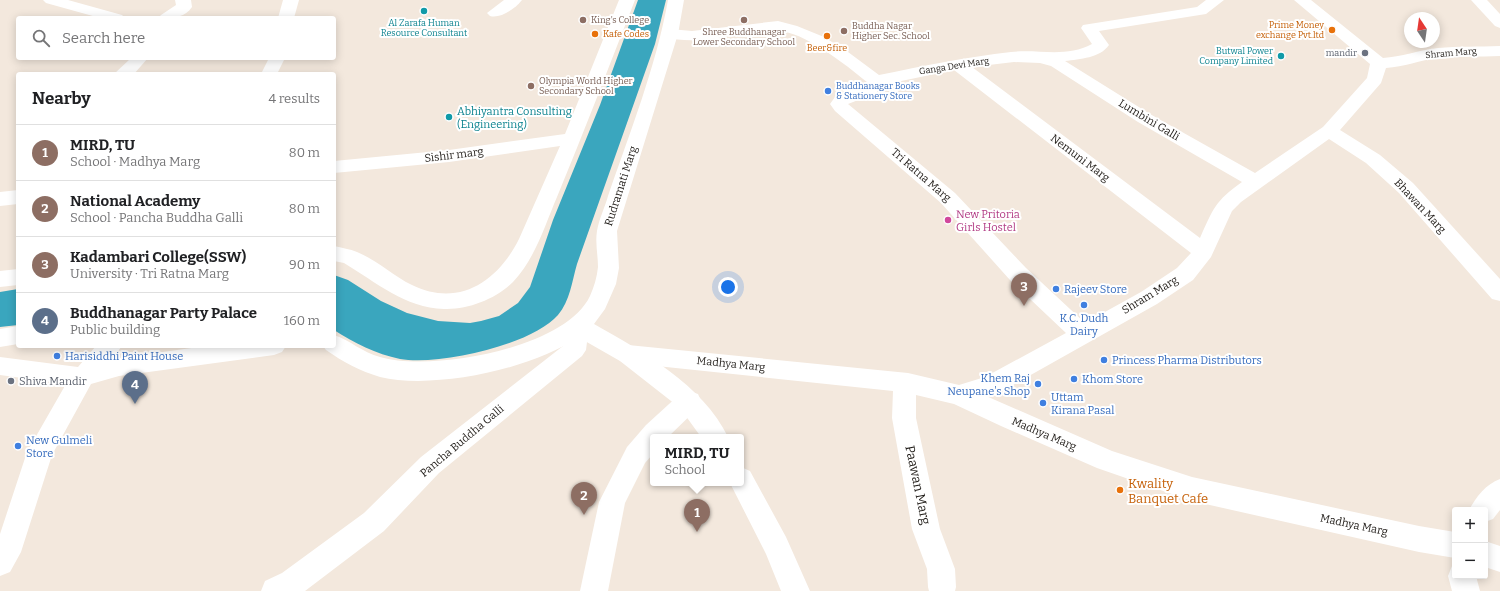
<!DOCTYPE html>
<html lang="en">
<head>
<meta charset="utf-8">
<style>
	body { margin:0; font-family:Bitter,serif; background:#f6f6f6; color:#202124 }
	.controls { position:absolute; right:12px; bottom:12px; display:grid; overflow:hidden; border-radius:4px; box-shadow:0 2px 10px #0003 }
	.controls button { width:36px; height:36px; display:grid; place-items:center; padding:0; border:0; border-bottom:1px solid #e0e0e0; background:#fff; color:#202124; font:20px sans-serif }
	.compass { position:absolute; left:1404px; top:12px; width:36px; height:36px; border-radius:50%; background:#fff; box-shadow:0 2px 10px #0003; rotate:347deg }
	.you { position:absolute; left:728px; top:287px; width:14px; height:14px; margin:-10px; border:3px solid #fff; border-radius:50%; background:#1a73e8; box-shadow:0 0 0 6px #1a73e833 }
	.badge { display:grid; place-items:center; width:26px; height:26px; border-radius:50%; background:#b45309; color:#fff; font-size:13px; font-weight:700 }
	.pin { position:absolute; translate:-50% -33px; filter:drop-shadow(0 1px 2px #0008) }
	.pin::after { content:''; position:absolute; top:21px; width:14px; height:12px; background:inherit; clip-path:polygon(0 0,100% 0,50% 100%) }
	.popup { position:absolute; left:650px; top:434px; width:94px; height:52px; box-sizing:border-box; display:grid; place-content:center; border-radius:4px; background:#fff; filter:drop-shadow(0 1px 3px #0005); font-size:13px; white-space:nowrap; color:#757577 }
	.popup b { font-size:15px; color:#202124 }
	.popup::after { content:''; position:absolute; left:50%; top:100%; margin-left:-8px; border:8px solid transparent; border-top-color:#fff }
	.list { margin:0; padding:0; list-style:none }
	h2 { display:flex; justify-content:space-between; align-items:center; height:52px; margin:0; padding:0 16px; font-size:17px }
	h2 small { font-size:13px; font-weight:400; color:#757577 }
	.list li { display:grid; grid-template-columns:26px 1fr auto; gap:12px; align-items:center; box-sizing:border-box; height:56px; padding:0 16px; border-top:1px solid #e0e0e0 }
	.list b { display:block; font-size:15px; white-space:nowrap }
	.list p { margin:0; font-size:13px; white-space:nowrap; color:#757577 }
	.list em { font-size:13px; font-style:normal; color:#757577 }
	.icon { flex:none; width:22px; height:22px; fill:none; stroke:currentColor; stroke-width:2; stroke-linecap:round; stroke-linejoin:round }
	.map { position:relative; flex:none; width:1500px; height:591px; overflow:hidden }
	.search { position:absolute; background:#fff; box-shadow:0 2px 10px #0003; left:16px; top:16px; width:320px; height:44px; display:flex; align-items:center; gap:10px; box-sizing:border-box; padding:0 14px; border-radius:4px; color:#757577; font-size:15px }
	.panel { position:absolute; background:#fff; box-shadow:0 2px 10px #0003; left:16px; top:72px; width:320px; height:276px; border-radius:4px }
	.map>svg:first-child { display:block }
</style>
</head>
<body>
<div class="map">
<svg width="1500" height="591" viewBox="0 0 1500 591">
	<rect width="100%" height="100%" fill="#f3e8dd"/>
	<g fill="#3aa6be">
		<path d="M638 0H666L655 44 577 264C572 281 570 301 558 315 532 345 439 366 400 359 376 354 354 343 334 330V275L348 280 381 301 407 313 438 321 470 323 481 321 499 316 518 303 530 287 553 220 600 105Z"/>
		<path d="M18 289V325L0 327V292Z"/>
	</g>
	<g fill="none" stroke-linecap="round" stroke-linejoin="round">
		<g fill="#fff" fill-rule="evenodd">
			<path d="M43 0H68L122 15 125 18H100L46 3Z"/>
			<path d="M175 0H191L192 7C184 19 171 18 158 18L161 15 176 5Z"/>
			<path d="M283 0H299L294 18H278Z"/>
			<path d="M504 0H522C515 9 500 19 490 16L487 13Z"/>
			<path d="M619 0H635C609 66 584 132 557 197 545 225 535 259 513 282 496 299 468 310 444 309 405 308 376 282 344 263L334 261V246C342 248 350 249 357 252 377 260 393 276 412 285 459 308 498 281 519 239L560 146 449 162 334 173V161L449 150 565 134Z"/>
			<path d="M1206 0H1224L1206 14 1099 31 1109 45C1100 58 1080 59 1065 61L1150 114 1255 173 1323 127 1367 78 1370 64 1294 0H1311L1383 58C1401 57 1419 50 1438 48 1458 46 1479 47 1500 46V56C1479 57 1458 56 1438 58 1420 60 1404 67 1386 68L1381 83 1340 130 1380 155 1413 183 1500 279V301L1492 299 1399 193 1366 163 1329 139 1241 202 1232 211 1211 257 1193 280 1157 304 1002 391 986 396 1112 451 1192 477 1419 526 1455 532V558L1419 552 1192 501 1097 468 1001 426 954 404 916 395V418L940 529 955 569 956 587 955 591H929L928 587 927 569 912 529 892 418 893 391 628 363 620 361 616 354 620 347 628 345 908 373 959 385 985 377 1066 333 1010 280 941 203 835 111 830 104 835 97 864 85 867 82C846 65 804 31 777 31 739 31 702 47 664 37L662 34 664 31 670 29 692 31 778 21 797 26 824 37 848 52 879 75C923 66 967 57 1011 52 1039 49 1067 58 1092 44L1081 28 1083 25 1197 7ZM1014 62 1040 63 1051 66 1138 122 1242 182C1215 201 1213 209 1200 238L972 67ZM954 70 1191 253 1177 268 1141 292 1085 323 1026 268 955 193 848 104 876 93 882 85Z"/>
			<path d="M1471 0H1487L1500 14V28L1495 26Z"/>
			<path d="M131 58H148L134 74H114Z"/>
			<path d="M269 58H285L277 74H261Z"/>
			<path d="M18 190V204L0 206V192Z"/>
			<path d="M18 269V285L0 287V271Z"/>
			<path d="M578 317 586 320 589 326 586 350 582 356 439 473 384 531 305 591H261L265 581 282 573 364 513 421 457 563 346 567 326 570 320Z"/>
			<path d="M96 346H122L112 359 206 346H286L282 352 274 355 119 376 91 384 52 455 21 552 10 572 0 576V534L27 452 66 384 0 375V357L78 367Z"/>
			<path d="M689 391 698 394 701 401 698 408 668 437H653V454L645 463 625 503 608 591H580L599 502 627 447 646 425 680 394Z"/>
			<path d="M1500 479V510L1493 519 1485 522V510H1469C1476 497 1486 484 1500 479Z"/>
			<path d="M1485 541 1500 546V572L1485 567Z"/>
			<path d="M1455 565V576H1476L1480 591H1452L1448 576 1452 566Z"/>
		</g>
		<g fill="#fff" fill-rule="evenodd">
			<path d="M668 0H684L678 34 617 231 619 268 616 284 605 309 594 324C642 351 703 385 728 437H701L680 408 620 361 578 337C533 369 434 390 380 377 360 371 343 362 326 350L323 346H334V335C350 340 363 353 380 357 431 372 565 349 590 296 594 287 597 277 598 267 598 255 595 243 597 231 599 219 605 207 608 196 630 132 656 67 668 0Z"/>
			<path d="M18 326V344L0 347V329Z"/>
			<path d="M741 467 750 471 786 537 810 591H781L766 554 730 483H741Z"/>
		</g>
	</g>
	<g fill="#0f9aa8" stroke="#fff" stroke-width="1.5">
		<circle cx="424" cy="11" r="4"/>
		<circle cx="1281" cy="56" r="4"/>
		<circle cx="449" cy="117" r="4"/>
	</g>
	<g fill="#8d6e63" stroke="#fff" stroke-width="1.5">
		<circle cx="583" cy="20" r="4"/>
		<circle cx="744" cy="20" r="4"/>
		<circle cx="844" cy="31" r="4"/>
		<circle cx="531" cy="86" r="4"/>
	</g>
	<g fill="#e8710a" stroke="#fff" stroke-width="1.5">
		<circle cx="1332" cy="30" r="4"/>
		<circle cx="595" cy="34" r="4"/>
		<circle cx="827" cy="36" r="4"/>
		<circle cx="1120" cy="490" r="4"/>
	</g>
	<g fill="#6b7280" stroke="#fff" stroke-width="1.5">
		<circle cx="1365" cy="53" r="4"/>
		<circle cx="11" cy="381" r="4"/>
	</g>
	<g fill="#3f7fe0" stroke="#fff" stroke-width="1.5">
		<circle cx="828" cy="91" r="4"/>
		<circle cx="1056" cy="289" r="4"/>
		<circle cx="1084" cy="305" r="4"/>
		<circle cx="57" cy="356" r="4"/>
		<circle cx="1104" cy="360" r="4"/>
		<circle cx="1074" cy="379" r="4"/>
		<circle cx="1038" cy="384" r="4"/>
		<circle cx="1043" cy="403" r="4"/>
		<circle cx="18" cy="446" r="4"/>
	</g>
	<circle fill="#d1479c" stroke="#fff" stroke-width="1.5" cx="948" cy="220" r="4"/>
	<g text-anchor="middle" dominant-baseline="central" stroke-width="4" stroke-linejoin="round" paint-order="stroke">
		<g font-size="9" fill="#785e54" stroke="#fff" text-anchor="start">
			<text x="591" y="20">King's College</text>
			<text x="852" y="26">Buddha Nagar<tspan x="852" dy="10">Higher Sec. School</tspan></text>
			<text x="744" y="32" text-anchor="middle">Shree Buddhanagar<tspan x="744" dy="10">Lower Secondary School</tspan></text>
			<text x="539" y="81">Olympia World Higher<tspan x="539" dy="10">Secondary School</tspan></text>
		</g>
		<g font-size="9" fill="#0d838f" stroke="#fff">
			<text x="424" y="23">Al Zarafa Human<tspan x="424" dy="10">Resource Consultant</tspan></text>
			<text x="1273" y="51" text-anchor="end">Butwal Power<tspan x="1273" dy="10">Company Limited</tspan></text>
		</g>
		<g font-size="9" fill="#c56008" stroke="#fff" text-anchor="end">
			<text x="1324" y="25">Prime Money<tspan x="1324" dy="10">exchange Pvt.ltd</tspan></text>
			<text x="603" y="34" text-anchor="start">Kafe Codes</text>
			<text x="827" y="48" text-anchor="middle">Beer&amp;fire</text>
		</g>
		<g font-size="9" fill="#5b616d" stroke="#fff" text-anchor="end">
			<text x="1357" y="53">mandir</text>
		</g>
		<g font-size="9" fill="#211d19" stroke="#fff">
			<text transform="translate(1451 53) rotate(-5)">Shram Marg</text>
			<text transform="translate(954 66) rotate(-9)">Ganga Devi Marg</text>
		</g>
		<g font-size="9" fill="#366cbe" stroke="#fff" text-anchor="start">
			<text x="836" y="86">Buddhanagar Books<tspan x="836" dy="10">&amp; Stationery Store</tspan></text>
		</g>
		<g font-size="11" fill="#0d838f" stroke="#fff" text-anchor="start">
			<text x="457" y="111">Abhiyantra Consulting<tspan x="457" dy="13">(Engineering)</tspan></text>
		</g>
		<g font-size="11" fill="#211d19" stroke="#fff">
			<text transform="translate(1149 120) rotate(31)">Lumbini Galli</text>
			<text transform="translate(454 155) rotate(-7)">Sishir marg</text>
			<text transform="translate(1080 158) rotate(37)">Nemuni Marg</text>
			<text transform="translate(921 175) rotate(41)">Tri Ratna Marg</text>
			<text transform="translate(621 186) rotate(-72)">Rudramati Marg</text>
			<text transform="translate(1420 206) rotate(47)">Bhawan Marg</text>
			<text transform="translate(1150 295) rotate(-31)">Shram Marg</text>
			<text transform="translate(731 364) rotate(6)">Madhya Marg</text>
			<text transform="translate(1044 434) rotate(23)">Madhya Marg</text>
			<text transform="translate(462 441) rotate(-40)">Pancha Buddha Galli</text>
			<text transform="translate(1354 525) rotate(12)">Madhya Marg</text>
		</g>
		<g font-size="11" fill="#b23c85" stroke="#fff" text-anchor="start">
			<text x="956" y="214">New Pritoria<tspan x="956" dy="13">Girls Hostel</tspan></text>
		</g>
		<g font-size="11" fill="#366cbe" stroke="#fff" text-anchor="start">
			<text x="1064" y="289">Rajeev Store</text>
			<text x="1084" y="318" text-anchor="middle">K.C. Dudh<tspan x="1084" dy="13">Dairy</tspan></text>
			<text x="65" y="356">Harisiddhi Paint House</text>
			<text x="1112" y="360">Princess Pharma Distributors</text>
			<text x="1030" y="378" text-anchor="end">Khem Raj<tspan x="1030" dy="13">Neupane's Shop</tspan></text>
			<text x="1082" y="379">Khom Store</text>
			<text x="1051" y="397">Uttam<tspan x="1051" dy="13">Kirana Pasal</tspan></text>
			<text x="26" y="440">New Gulmeli<tspan x="26" dy="13">Store</tspan></text>
		</g>
		<g font-size="11" fill="#5b616d" stroke="#fff" text-anchor="start">
			<text x="19" y="381">Shiva Mandir</text>
		</g>
		<g font-size="13" fill="#c56008" stroke="#fff" text-anchor="start">
			<text x="1128" y="483">Kwality<tspan x="1128" dy="15">Banquet Cafe</tspan></text>
		</g>
		<g font-size="13" fill="#211d19" stroke="#fff">
			<text transform="translate(918 485) rotate(78)">Paawan Marg</text>
		</g>
	</g>
</svg>
<div class="controls">
<button>+</button>
<button>−</button>
</div>
<svg class="compass" viewBox="-18 -18 36 36"><path d="M0-13l5 13h-10z" fill="#e53935"/><path d="M0 13l5-13h-10z" fill="#757577"/></svg>
<div class="you"></div>
<div class="pin badge" style="left:697px;top:532px;background:#8d6e63">1</div>
<div class="popup"><b>MIRD, TU</b>School</div>
<div class="pin badge" style="left:584px;top:515px;background:#8d6e63">2</div>
<div class="pin badge" style="left:1024px;top:306px;background:#8d6e63">3</div>
<div class="pin badge" style="left:135px;top:404px;background:#5c6f8a">4</div>
<div class="search"><svg class="icon" aria-label="search" viewBox="0 0 24 24"><circle cx="10" cy="10" r="6"/><path d="M15 15l6 6"/></svg>Search here</div>
<section class="panel">
<h2>Nearby<small>4 results</small></h2>
<ul class="list">
<li><span class="badge" style="background:#8d6e63">1</span><div><b>MIRD, TU</b><p>School · Madhya Marg</p></div><em>80 m</em></li>
<li><span class="badge" style="background:#8d6e63">2</span><div><b>National Academy</b><p>School · Pancha Buddha Galli</p></div><em>80 m</em></li>
<li><span class="badge" style="background:#8d6e63">3</span><div><b>Kadambari College(SSW)</b><p>University · Tri Ratna Marg</p></div><em>90 m</em></li>
<li><span class="badge" style="background:#5c6f8a">4</span><div><b>Buddhanagar Party Palace</b><p>Public building</p></div><em>160 m</em></li>
</ul>
</section>
</div>
</body>
</html>
